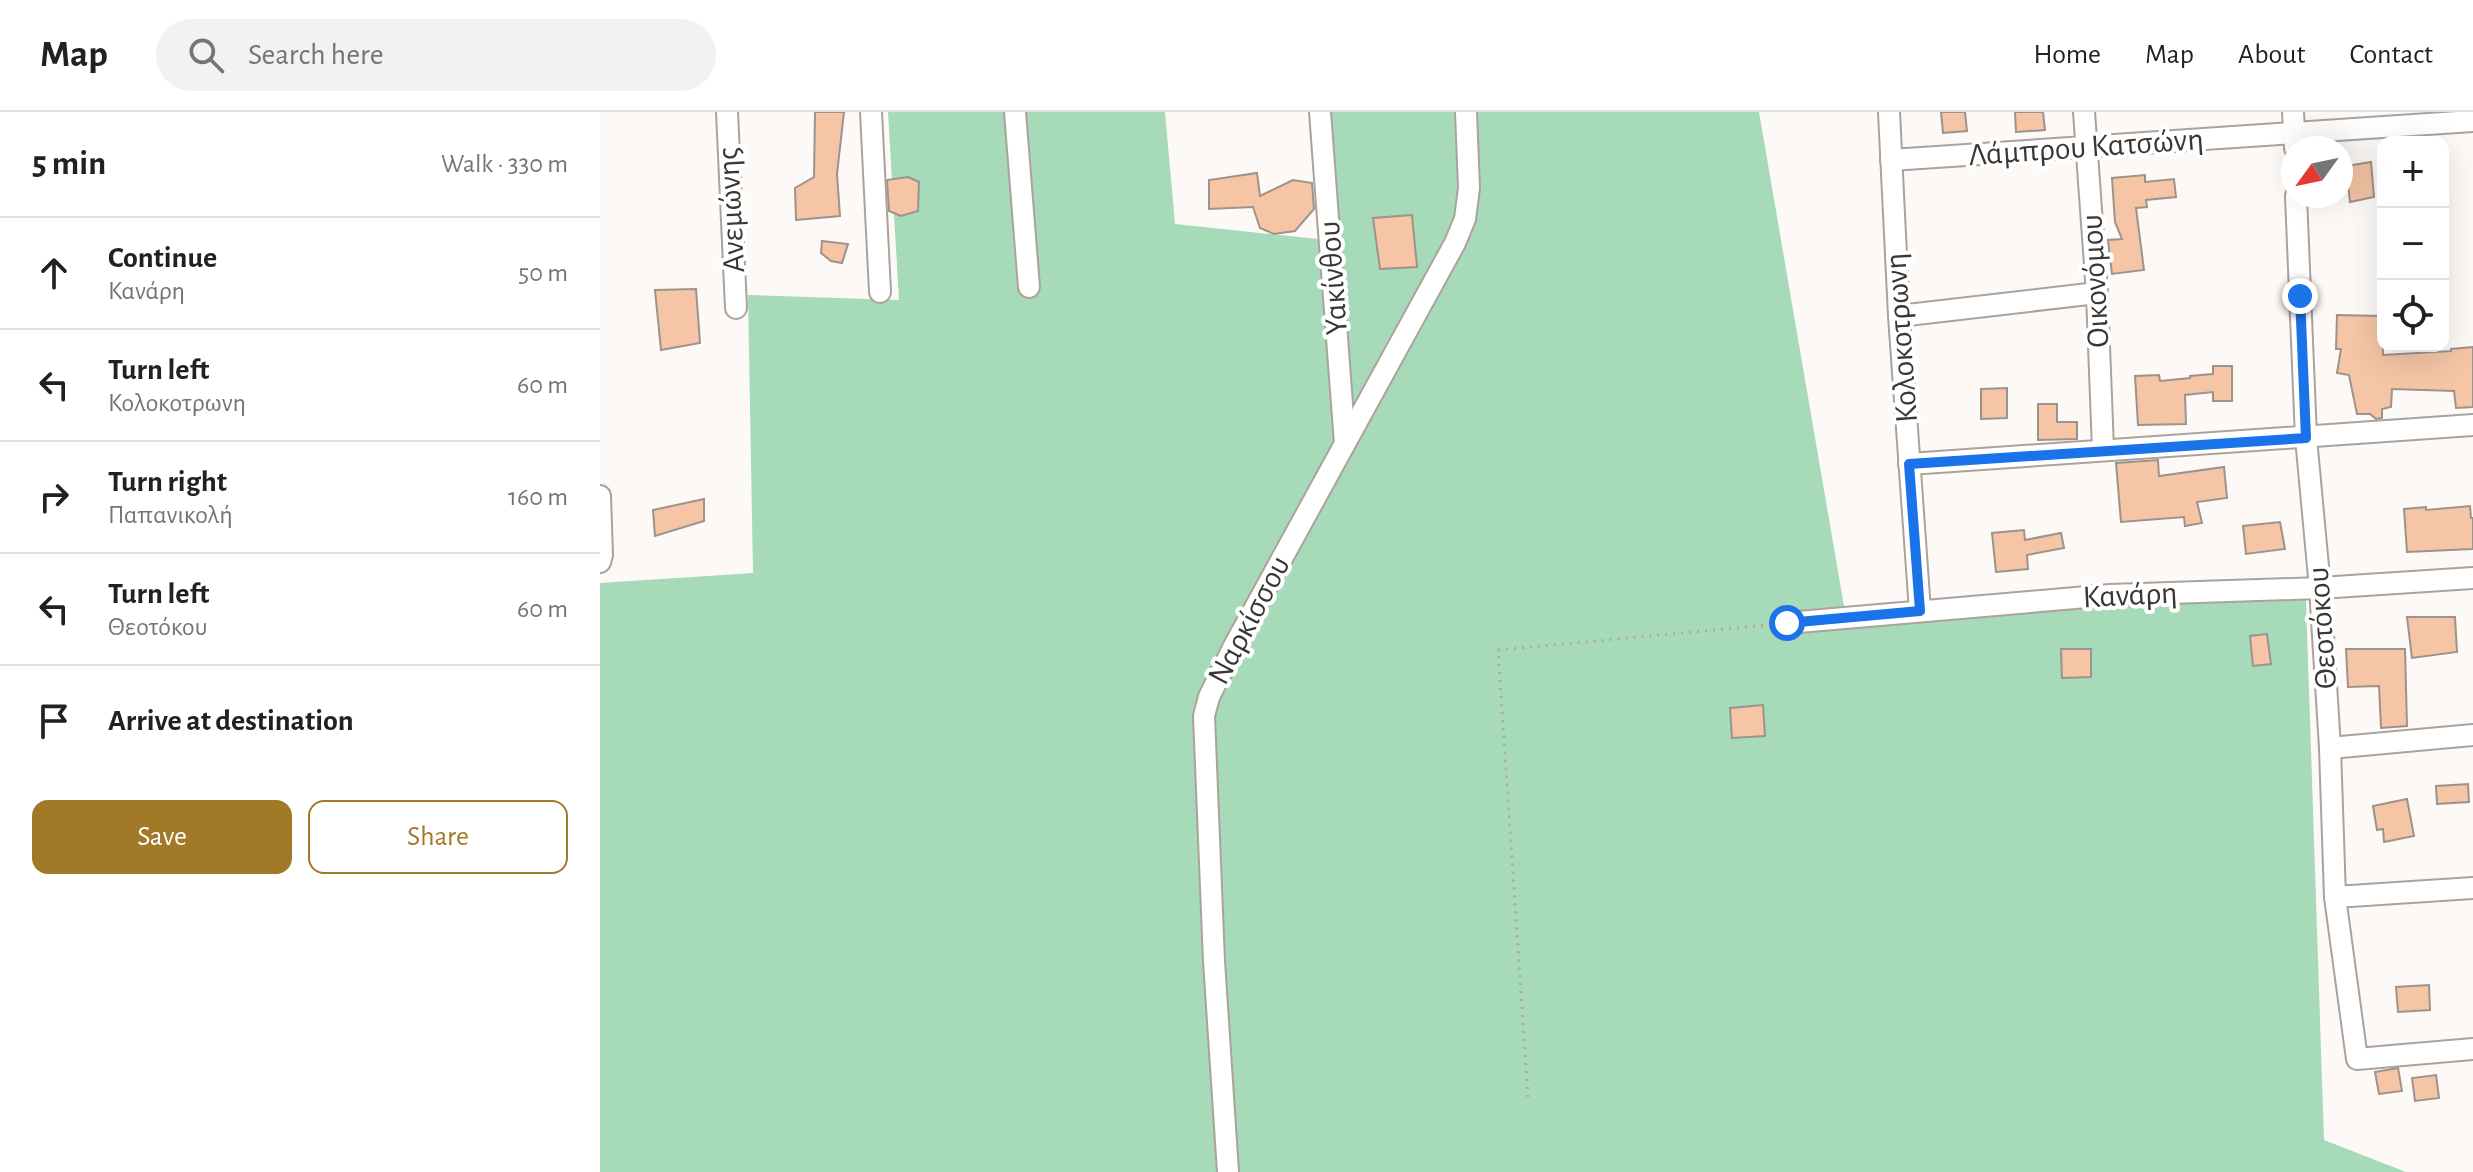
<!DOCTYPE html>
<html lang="en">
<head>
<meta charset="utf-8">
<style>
	body { margin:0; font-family:"Alegreya Sans",sans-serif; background:#f2f2f2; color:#202124 }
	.controls { position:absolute; right:24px; top:24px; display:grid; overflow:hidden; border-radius:16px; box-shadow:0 8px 32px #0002 }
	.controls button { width:72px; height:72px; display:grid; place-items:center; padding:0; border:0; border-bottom:2px solid #e0e0e0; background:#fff; color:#202124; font:40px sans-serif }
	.compass { position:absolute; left:1681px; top:24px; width:72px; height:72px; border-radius:50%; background:#fff; box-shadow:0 8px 32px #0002; rotate:237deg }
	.stop { position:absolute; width:24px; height:24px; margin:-18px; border:6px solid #1a73e8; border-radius:50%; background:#fff }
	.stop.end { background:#1a73e8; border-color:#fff; box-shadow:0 2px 8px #0008 }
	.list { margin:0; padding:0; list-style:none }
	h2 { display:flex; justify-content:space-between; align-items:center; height:104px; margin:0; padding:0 32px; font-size:34px }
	h2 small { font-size:26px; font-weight:400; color:#757577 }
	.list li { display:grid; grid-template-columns:52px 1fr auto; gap:24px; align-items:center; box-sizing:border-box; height:112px; padding:0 32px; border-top:2px solid #e0e0e0 }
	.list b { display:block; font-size:30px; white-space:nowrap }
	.list p { margin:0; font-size:26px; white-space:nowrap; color:#757577 }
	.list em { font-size:26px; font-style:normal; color:#757577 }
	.actions { display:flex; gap:16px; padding:24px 32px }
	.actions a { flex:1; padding:18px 0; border:2px solid #a17927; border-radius:16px; text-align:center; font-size:28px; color:#a17927 }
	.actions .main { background:#a17927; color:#fff }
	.icon { flex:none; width:44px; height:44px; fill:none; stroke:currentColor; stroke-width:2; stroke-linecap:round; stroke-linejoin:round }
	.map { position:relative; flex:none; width:1873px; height:1060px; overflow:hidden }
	header { display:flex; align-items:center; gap:48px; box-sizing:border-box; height:112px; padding:0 40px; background:#fff; border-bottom:2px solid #e0e0e0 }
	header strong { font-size:38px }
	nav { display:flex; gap:44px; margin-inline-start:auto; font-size:28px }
	.search { width:560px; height:72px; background:#f2f2f2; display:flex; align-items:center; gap:20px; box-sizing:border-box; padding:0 28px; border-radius:44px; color:#757577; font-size:30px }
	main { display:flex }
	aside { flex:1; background:#fff }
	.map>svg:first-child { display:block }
</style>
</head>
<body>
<header>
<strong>Map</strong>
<div class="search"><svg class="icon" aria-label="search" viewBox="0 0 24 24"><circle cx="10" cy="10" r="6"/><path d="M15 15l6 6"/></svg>Search here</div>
<nav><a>Home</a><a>Map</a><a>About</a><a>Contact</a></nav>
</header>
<main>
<aside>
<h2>5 min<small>Walk · 330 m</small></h2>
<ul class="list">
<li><svg class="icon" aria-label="ahead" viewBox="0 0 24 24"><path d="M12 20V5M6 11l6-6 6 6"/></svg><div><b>Continue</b><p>Κανάρη</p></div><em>50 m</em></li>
<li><svg class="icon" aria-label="left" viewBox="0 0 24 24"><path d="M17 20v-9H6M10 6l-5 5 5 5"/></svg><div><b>Turn left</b><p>Κολοκοτρωνη</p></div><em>60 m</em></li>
<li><svg class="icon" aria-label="right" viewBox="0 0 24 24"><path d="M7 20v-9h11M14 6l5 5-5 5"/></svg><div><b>Turn right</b><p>Παπανικολή</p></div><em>160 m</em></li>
<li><svg class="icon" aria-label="left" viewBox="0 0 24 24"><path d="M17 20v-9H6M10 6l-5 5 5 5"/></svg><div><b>Turn left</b><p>Θεοτόκου</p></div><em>60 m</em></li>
<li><svg class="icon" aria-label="arrive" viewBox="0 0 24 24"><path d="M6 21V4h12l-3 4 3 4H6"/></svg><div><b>Arrive at destination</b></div></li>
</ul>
<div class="actions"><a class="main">Save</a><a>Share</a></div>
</aside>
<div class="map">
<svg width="1873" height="1060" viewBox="0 0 1873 1060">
	<rect width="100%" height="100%" fill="#fdf9f6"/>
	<path fill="#a7dab8" d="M288 0H565L575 112 718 127 715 0H1159L1245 500 1706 488 1724 1028 1806 1060H0V471L153 461 148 183 299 188Z"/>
	<g fill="#f5c5a5" stroke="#9c938d" stroke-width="2">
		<path d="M215 0H244L237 62 240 104 196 108 195 76 214 65Z"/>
		<path d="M1341 0H1365L1367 19 1343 21Z"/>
		<path d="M1415 0H1443L1445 18 1416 20Z"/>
		<path d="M1771 50 1774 85 1750 90 1746 54Z"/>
		<path d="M657 61 660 84 693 68 712 71 714 97 695 119 674 122 660 116 653 95 609 97V68Z"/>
		<path d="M1545 63V70L1574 67 1576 85 1546 88 1547 95 1536 96 1544 158 1512 162 1508 128 1522 127 1515 110 1512 66Z"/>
		<path d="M308 65 319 70 318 99 301 104 289 99 287 68Z"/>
		<path d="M812 103 817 155 780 157 773 106Z"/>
		<path d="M222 129 248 132 242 151 231 149 221 141Z"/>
		<path d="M96 177 100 231 61 238 55 178Z"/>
		<path d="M1737 203 1782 204 1783 243 1851 239V237L1873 235V295L1856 296 1854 279 1792 277 1791 295 1782 297V306L1776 307 1770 302H1757L1749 263 1737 261 1741 237H1736Z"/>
		<path d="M1613 254H1632V289H1613V280L1585 283 1586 312 1538 313 1535 264 1559 263 1560 269 1590 266V264L1613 262Z"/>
		<path d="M1407 276V306L1381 307V277Z"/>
		<path d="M1438 292H1457V310H1477V327L1438 328Z"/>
		<path d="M1558 348 1559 364 1624 355 1627 386 1597 390 1602 411 1585 414 1584 405 1521 410 1516 351Z"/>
		<path d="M104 387V409L55 424 53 398Z"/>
		<path d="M1870 394 1871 406H1873V437L1807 440 1804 397 1826 395V398Z"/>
		<path d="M1680 410 1685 437 1646 442 1643 414Z"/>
		<path d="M1424 418 1425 428 1461 421 1464 436 1427 443 1428 457 1396 460 1392 421Z"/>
		<path d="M1807 505H1855L1857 540 1812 546Z"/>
		<path d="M1667 522 1671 552 1653 554 1650 524Z"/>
		<path d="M1461 537H1491V565L1462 566Z"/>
		<path d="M1746 537H1805L1807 614 1781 616 1779 574 1748 575Z"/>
		<path d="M1163 593 1165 624 1132 626 1130 596Z"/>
		<path d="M1868 672 1869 690 1837 692 1836 674Z"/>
		<path d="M1807 687 1814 724 1784 730 1783 717 1777 718 1773 694Z"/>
		<path d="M1829 873 1830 898 1798 900 1796 875Z"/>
		<path d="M1798 956 1802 979 1779 982 1775 960Z"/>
		<path d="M1836 963 1839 986 1815 989 1812 966Z"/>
	</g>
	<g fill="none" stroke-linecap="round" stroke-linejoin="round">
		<g stroke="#aca29c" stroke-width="24">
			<g id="minor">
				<path d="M127 0 136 196"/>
				<path d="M271 0 280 180"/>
				<path d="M415 0 429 175"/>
				<path d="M720 0 745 332"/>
				<path d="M1289 0 1299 204 1320 499"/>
				<path d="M1484 0 1497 181 1503 338"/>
				<path d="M1693 0 1695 36"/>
				<path d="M1291 48 1873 9"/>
				<path d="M1696 84 1706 326 1720 476 1730 636 1735 785 1757 947 1873 937"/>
				<path d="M1299 204 1497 181"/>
				<path d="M1309 352 1873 313"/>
				<path d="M0 384 2 443 0 450"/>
				<path d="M1187 511 1510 483 1720 476 1873 466"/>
				<path d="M1730 636 1873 623"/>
				<path d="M1735 785 1873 776"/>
				<path d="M628 1060 614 849 604 604 609 585 634 534 855 131 865 107 869 76 866 0"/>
			</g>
		</g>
		<path stroke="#ada9a6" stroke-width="3" stroke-dasharray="2 6" stroke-linecap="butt" d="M928 985 898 538 1169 513"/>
		<use href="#minor" stroke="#fff" stroke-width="20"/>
	</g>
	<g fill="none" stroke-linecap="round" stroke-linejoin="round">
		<path stroke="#1a73e8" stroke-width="10" d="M1187 511 1320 499 1309 352 1706 326 1700 184"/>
	</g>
	<g text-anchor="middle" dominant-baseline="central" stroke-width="8" stroke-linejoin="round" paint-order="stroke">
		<g font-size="32" fill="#3a3633" stroke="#fff">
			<text transform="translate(1486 35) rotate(-4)">Λάμπρου Κατσώνη</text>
			<text transform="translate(131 98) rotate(-93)">Ανεμώνης</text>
			<text transform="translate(733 166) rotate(-94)">Υακίνθου</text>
			<text transform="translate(1495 169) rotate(-93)">Οικονόμου</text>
			<text transform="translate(1301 226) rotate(-94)">Κολοκοτρωνη</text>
			<text transform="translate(1530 483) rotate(-3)">Κανάρη</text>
			<text transform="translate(649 508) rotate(-62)">Ναρκίσσου</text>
			<text transform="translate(1722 516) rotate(-94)">Θεοτόκου</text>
		</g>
	</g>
</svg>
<div class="controls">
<button>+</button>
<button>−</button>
<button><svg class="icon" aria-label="locate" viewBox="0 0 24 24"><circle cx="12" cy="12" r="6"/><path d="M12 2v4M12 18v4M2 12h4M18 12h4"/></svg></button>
</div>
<svg class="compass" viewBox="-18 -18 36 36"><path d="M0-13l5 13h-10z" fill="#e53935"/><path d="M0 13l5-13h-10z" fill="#757577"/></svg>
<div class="stop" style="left:1187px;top:511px"></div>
<div class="stop end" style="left:1700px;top:184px"></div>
</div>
</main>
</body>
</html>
